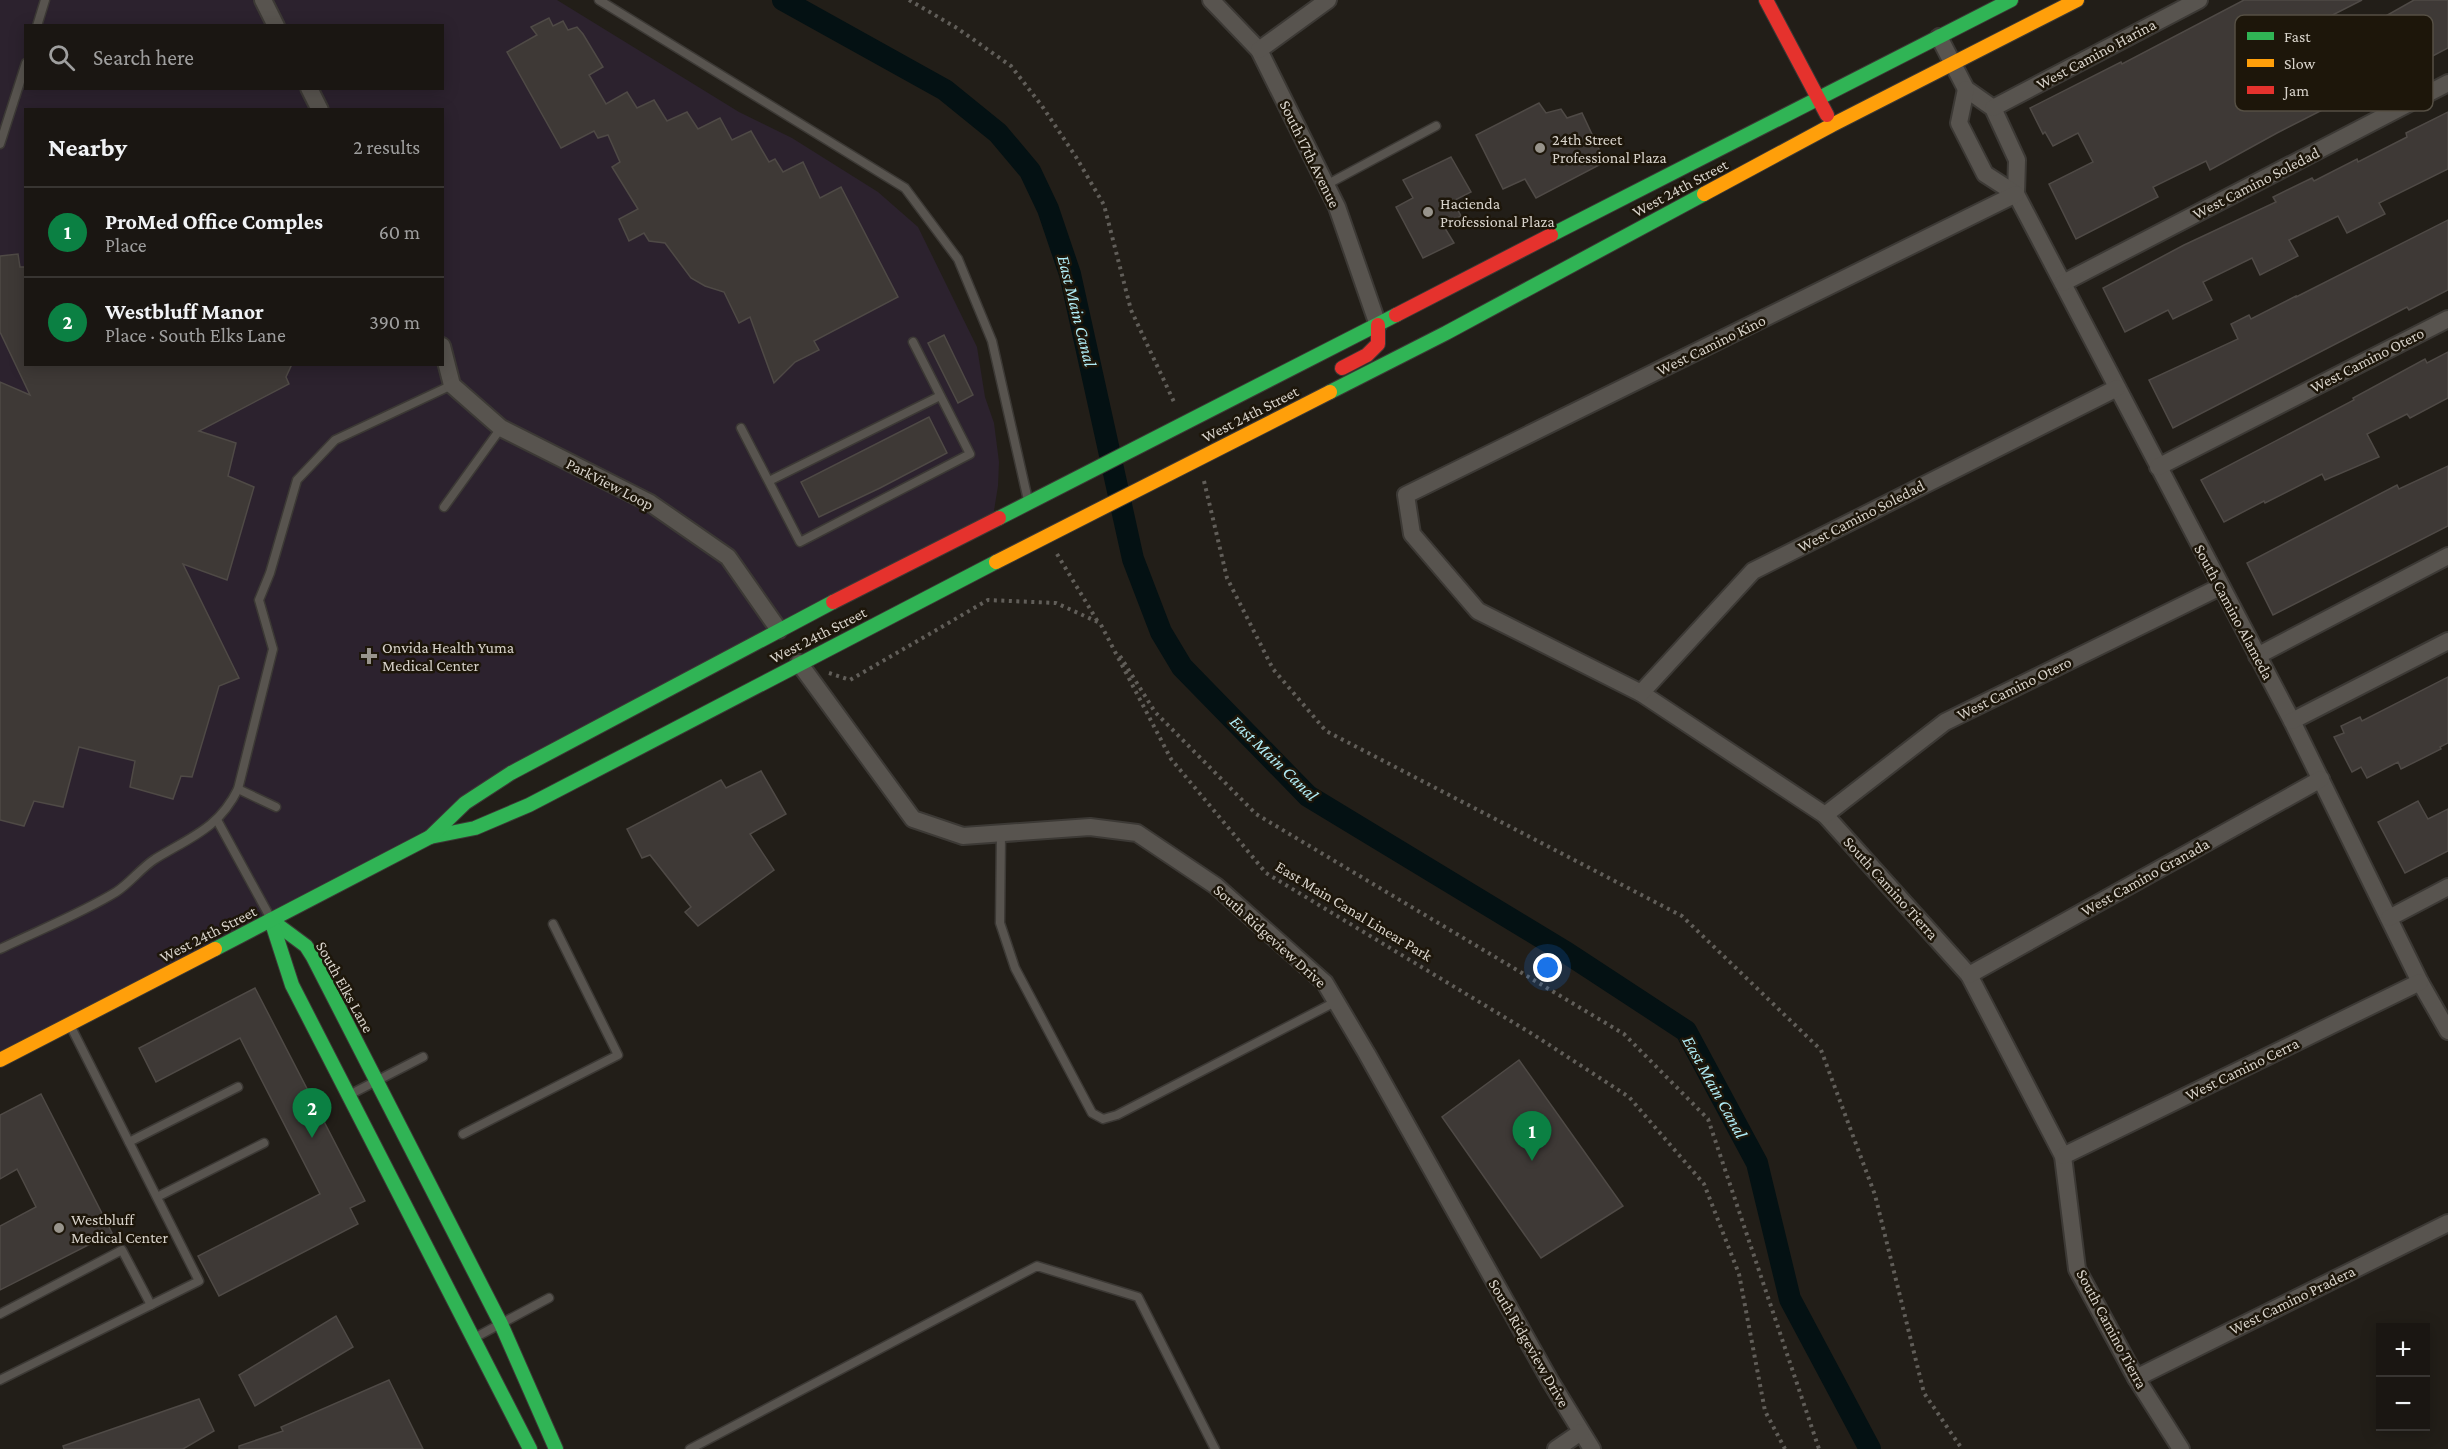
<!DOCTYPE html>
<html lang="en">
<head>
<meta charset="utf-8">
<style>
	body { margin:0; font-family:"Crimson Pro",serif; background:#272320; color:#f1f3f6 }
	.controls { position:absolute; right:18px; bottom:18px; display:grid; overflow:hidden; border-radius:0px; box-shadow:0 3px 15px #0003 }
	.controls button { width:54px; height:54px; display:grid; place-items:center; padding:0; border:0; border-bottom:2px solid #383532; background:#1a1612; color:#f1f3f6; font:30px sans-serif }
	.you { position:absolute; left:1548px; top:968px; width:21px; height:21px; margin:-15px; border:4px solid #fff; border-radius:50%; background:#1a73e8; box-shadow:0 0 0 9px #1a73e833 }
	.badge { display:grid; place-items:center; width:39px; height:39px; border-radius:50%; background:#0b8043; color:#fff; font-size:20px; font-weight:700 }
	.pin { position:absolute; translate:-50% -50px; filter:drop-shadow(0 2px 3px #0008) }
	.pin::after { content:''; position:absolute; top:32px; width:21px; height:18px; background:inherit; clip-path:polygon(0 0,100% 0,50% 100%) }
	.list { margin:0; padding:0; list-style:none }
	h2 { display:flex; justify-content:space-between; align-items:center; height:78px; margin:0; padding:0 24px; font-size:26px }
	h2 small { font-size:20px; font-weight:400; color:#9f9f9f }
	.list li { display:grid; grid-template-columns:39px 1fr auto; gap:18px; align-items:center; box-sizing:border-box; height:90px; padding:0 24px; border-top:2px solid #383532 }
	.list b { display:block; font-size:22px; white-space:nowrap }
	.list p { margin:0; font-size:20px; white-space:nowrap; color:#9f9f9f }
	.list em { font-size:20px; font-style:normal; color:#9f9f9f }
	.icon { flex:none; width:33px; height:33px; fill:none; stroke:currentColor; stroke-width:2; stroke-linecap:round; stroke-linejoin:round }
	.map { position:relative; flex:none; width:2448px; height:1449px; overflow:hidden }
	.search { position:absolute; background:#1a1612; box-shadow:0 3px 15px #0003; left:24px; top:24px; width:420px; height:66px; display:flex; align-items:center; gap:15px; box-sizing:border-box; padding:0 21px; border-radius:0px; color:#9f9f9f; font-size:22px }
	.panel { position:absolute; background:#1a1612; box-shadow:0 3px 15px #0003; left:24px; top:108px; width:420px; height:258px; border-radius:0px }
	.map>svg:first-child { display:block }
</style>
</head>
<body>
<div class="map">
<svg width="2448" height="1449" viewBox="0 0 2448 1449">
	<rect width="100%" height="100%" fill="#221e18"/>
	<path fill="#2c222e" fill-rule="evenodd" d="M0 0H557L739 112 792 138 878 192 918 227 977 347 985 397 994 423 999 462 998 486 992 523 486 788 430 837 0 1060ZM26 26H442V88H26ZM26 110H442V364H26Z"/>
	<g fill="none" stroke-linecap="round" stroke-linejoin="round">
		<path stroke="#041113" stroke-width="22" d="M783 0 945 90 998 133 1030 171 1048 209 1070 274 1133 559 1161 632 1182 667 1308 796 1567 953 1686 1031 1757 1163 1790 1299 1870 1449"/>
	</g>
	<g fill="#3e3936" stroke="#4f4a46" stroke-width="1.5">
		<path d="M2244 0H2362L2313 25 2311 22 2249 53 2267 88 2364 41 2359 31 2414 0H2448V48L2336 107 2334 104 2277 133 2210 170 2206 161 2153 187 2158 197 2076 239 2049 184 2093 162 2078 133 2053 146 2045 132 2043 134 2030 108 2121 62 2122 64Z"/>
		<path d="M549 18 553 26 563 21 568 30 577 27 583 34 603 67 589 75 606 104 627 92 637 108 654 100 667 121 687 112 698 129 720 118 732 140 751 131 769 162 775 159 783 172 803 162 820 198 841 187 898 297 814 341 819 350 795 362 774 383 750 317 739 323 724 292 705 286 691 278 665 243 649 241 644 233 629 241 619 219 638 209 612 167 620 162 608 135 598 138 594 131 561 148 507 52 537 35 531 27Z"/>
		<path d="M1539 103 1546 113 1561 109 1567 118 1582 113 1605 162 1536 198 1525 179 1503 189 1476 135Z"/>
		<path d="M2448 112V169L2379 203 2385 214 2347 233 2338 216 2289 240 2298 256 2260 275 2252 258 2203 282 2212 300 2173 319 2168 310 2125 332 2103 288 2184 245 2276 202 2273 197 2312 178 2314 181 2357 159 2358 162 2407 137 2406 133Z"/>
		<path d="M1451 157 1471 192 1453 201 1461 216 1443 225 1454 243 1423 258 1396 207 1413 198 1403 180Z"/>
		<path d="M2448 220V290L2409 310 2407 307 2173 428 2149 380 2238 339 2231 324 2249 315 2251 319 2296 296V297Z"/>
		<path d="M18 254 20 267H26V364H292L286 377 289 384 199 431 236 443 228 476 254 487 227 580 183 564 239 678 219 686 192 777 181 776 173 799 130 787 135 761 79 747 63 807 34 801 24 826 0 820V382L30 395 0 332V256Z"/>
		<path d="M944 335 973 395 958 403 928 343Z"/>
		<path d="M2448 352V398L2410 418 2407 414 2367 434 2379 457 2325 480 2322 474 2265 503 2264 501 2224 522 2201 480 2354 400 2353 398 2425 359 2427 363Z"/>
		<path d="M929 417 947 453 880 488 819 517 801 482Z"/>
		<path d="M2448 466V526L2273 615 2247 563 2397 485 2399 489Z"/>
		<path d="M2448 677V743L2440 747 2441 749 2401 769 2398 762 2367 778 2361 767 2352 772 2334 737 2344 733 2341 726 2360 717 2362 721Z"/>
		<path d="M761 771 786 814 750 834 774 870 698 926 685 912 691 907 650 855 642 858 627 829 721 780 726 788Z"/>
		<path d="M2418 801 2428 819 2448 809V851L2405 873 2378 822Z"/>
		<path d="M255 988 365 1201 350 1208 358 1224 219 1296 198 1256 320 1194 240 1038 156 1082 139 1048Z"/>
		<path d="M1519 1060 1623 1206 1541 1258 1442 1117Z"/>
		<path d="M41 1094 112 1233 0 1290V1226L36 1207 17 1169 0 1179V1115Z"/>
		<path d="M336 1316 353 1347 255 1406 239 1375Z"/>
		<path d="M389 1380 423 1449H239V1446L283 1431 281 1427Z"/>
		<path d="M199 1399 214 1431 183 1449H64L63 1446Z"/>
	</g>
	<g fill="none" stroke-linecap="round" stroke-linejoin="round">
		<g stroke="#3c3935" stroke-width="11">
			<g id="lane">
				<path d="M599 0 905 188 958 259 992 341 1028 500"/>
				<path d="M37 26 45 0"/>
				<path d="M0 144 26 63"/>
				<path d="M1326 185 1436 126"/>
				<path d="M741 428 800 542 970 454 913 342"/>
				<path d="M769 481 940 396"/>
				<path d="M444 507 501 428"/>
				<path d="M238 789 276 807"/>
				<path d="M217 820 270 917"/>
				<path d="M1001 834 1000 923 1015 968 1092 1113 1103 1119 1117 1115 1337 1001"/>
				<path d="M0 949C37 931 82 913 116 892 130 883 141 868 155 859 191 837 219 828 238 789L273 649 259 600 270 573 297 480 335 440 452 385"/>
				<path d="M351 1094 423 1057"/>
				<path d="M463 1134 618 1055 553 924"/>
				<path d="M129 1142 238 1087"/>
				<path d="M157 1197 264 1143"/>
				<path d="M0 1314 122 1250 151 1305"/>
				<path d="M476 1337 549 1298"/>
				<path d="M0 1380 199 1281 71 1027"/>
				<path d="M690 1449 1037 1266 1138 1297 1215 1449"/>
			</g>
		</g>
		<g stroke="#3c3935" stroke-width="20">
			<g id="street">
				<path d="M263 0 276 26"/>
				<path d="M1211 0 1259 50 1337 207 1378 325"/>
				<path d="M1939 37 1966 89 1993 108 2017 160 2016 194"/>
				<path d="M1259 50 1328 0"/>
				<path d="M309 88 320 110"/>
				<path d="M1966 89 1959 123 1985 174 2016 194 2292 721 2420 982 2448 1031"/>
				<path d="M1993 108 2199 0"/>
				<path d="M2016 194 1406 495 1412 534 1478 611 1641 693 1825 815 1969 975 2063 1156 2077 1269 2136 1378 2181 1449"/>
				<path d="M2063 283 2448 83"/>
				<path d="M442 346 452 385 501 428 650 503 728 557 779 630"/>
				<path d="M2158 467 2448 319"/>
				<path d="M2257 656 2448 556"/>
				<path d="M799 663 913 819 963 836 1090 827 1137 833 1216 886 1325 983 1367 1054 1549 1379 1592 1449"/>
				<path d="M1641 693 1753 571 2117 388"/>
				<path d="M2292 721 2448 641"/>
				<path d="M1825 815 1945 722 2220 587"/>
				<path d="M2389 918 2448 887"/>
				<path d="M1969 975 2321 779"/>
				<path d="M2063 1156 2420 982"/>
				<path d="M2136 1378 2448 1223"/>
				<path d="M1556 1449 1581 1432"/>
			</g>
		</g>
		<g stroke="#3c3935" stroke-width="16">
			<g id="fast">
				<path d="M1551 235 2011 0"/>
				<path d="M1330 392 1446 333 1704 194"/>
				<path d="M999 518 1396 315"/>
				<path d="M430 837 475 828 529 805 996 562"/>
				<path d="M271 920 306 946 313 957 501 1324 556 1449"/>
				<path d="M271 920 292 985 530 1449"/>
				<path d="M215 949 430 837 465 803 511 773 833 602"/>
			</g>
		</g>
		<g stroke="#3c3935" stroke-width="16">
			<g id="slow">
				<path d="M1704 194 1832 125 2077 0"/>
				<path d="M996 562 1330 392"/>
				<path d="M0 1060 215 949"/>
			</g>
		</g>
		<g stroke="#3c3935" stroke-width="16">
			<g id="jam">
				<path d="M1766 0 1827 115"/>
				<path d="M1396 315 1551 235"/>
				<path d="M1342 368 1367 355 1378 344V325"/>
				<path d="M833 602 999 518"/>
			</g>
		</g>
		<g stroke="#615e59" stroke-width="4" stroke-dasharray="3 4.5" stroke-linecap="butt">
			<path d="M909 0 957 28 1011 66 1042 106 1076 157 1104 205 1131 310 1175 404"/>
			<path d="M1204 481 1227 578 1273 669 1326 731 1682 916 1821 1050 1875 1195 1924 1393 1962 1449"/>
			<path d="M1057 554 1098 622"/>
			<path d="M1120 656 1155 712 1256 814 1624 1034 1708 1119 1819 1449"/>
			<path d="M829 673 850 680 988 600 1056 603 1100 623 1171 759 1266 873 1534 1035 1629 1097 1704 1184 1739 1274 1765 1411 1785 1449"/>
		</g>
		<use href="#lane" stroke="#58544f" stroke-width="8"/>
		<use href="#street" stroke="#58544f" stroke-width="16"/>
		<use href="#fast" stroke="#30b455" stroke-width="14"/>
		<use href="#slow" stroke="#ff9f0a" stroke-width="14"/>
		<use href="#jam" stroke="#e5322d" stroke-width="14"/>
	</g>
	<g fill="#98948c" stroke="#1d160a" stroke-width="2">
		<circle cx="1540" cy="148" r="6"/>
		<circle cx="1428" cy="212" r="6"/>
		<path d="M366 647h6v6h6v6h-6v6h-6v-6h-6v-6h6z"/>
		<circle cx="59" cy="1228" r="6"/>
	</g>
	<g text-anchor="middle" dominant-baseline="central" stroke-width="5" stroke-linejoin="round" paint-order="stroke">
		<g font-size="16" fill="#d8d3cb" stroke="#1d160a">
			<text transform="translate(2096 54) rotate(-28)">West Camino Harina</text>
			<text transform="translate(1310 154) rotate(64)">South 17th Avenue</text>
			<text transform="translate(2256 183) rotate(-27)">West Camino Soledad</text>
			<text transform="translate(1680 188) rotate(-28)">West 24th Street</text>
			<text transform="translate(1711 345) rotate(-26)">West Camino Kino</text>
			<text transform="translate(2367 360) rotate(-27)">West Camino Otero</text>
			<text transform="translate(1250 414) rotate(-27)">West 24th Street</text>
			<text transform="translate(610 484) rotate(27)">ParkView Loop</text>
			<text transform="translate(1861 516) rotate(-27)">West Camino Soledad</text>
			<text transform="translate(2234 612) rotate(62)">South Camino Alameda</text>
			<text transform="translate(818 635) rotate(-27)">West 24th Street</text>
			<text transform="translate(2014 688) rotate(-26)">West Camino Otero</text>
			<text transform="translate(2145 877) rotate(-29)">West Camino Granada</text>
			<text transform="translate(1891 888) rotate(48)">South Camino Tierra</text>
			<text transform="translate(1354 911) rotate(31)">East Main Canal Linear Park</text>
			<text transform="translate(208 934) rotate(-27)">West 24th Street</text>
			<text transform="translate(1270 936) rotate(42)">South Ridgeview Drive</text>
			<text transform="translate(345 987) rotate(61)">South Elks Lane</text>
			<text transform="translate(2242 1069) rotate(-26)">West Camino Cerra</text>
			<text transform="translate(2292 1300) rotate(-26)">West Camino Pradera</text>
			<text transform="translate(2112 1329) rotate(62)">South Camino Tierra</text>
			<text transform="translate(1529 1343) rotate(60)">South Ridgeview Drive</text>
		</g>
		<g font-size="16" fill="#d8d3cb" stroke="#1d160a" text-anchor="start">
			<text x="1552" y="139">24th Street<tspan x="1552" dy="18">Professional Plaza</tspan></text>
			<text x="1440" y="203">Hacienda<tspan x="1440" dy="18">Professional Plaza</tspan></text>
			<text x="382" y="647">Onvida Health Yuma<tspan x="382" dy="18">Medical Center</tspan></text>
			<text x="71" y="1219">Westbluff<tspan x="71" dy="18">Medical Center</tspan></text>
		</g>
		<g font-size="18" font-style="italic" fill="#b1edf6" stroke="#1d160a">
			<text transform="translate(1077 311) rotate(76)">East Main Canal</text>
			<text transform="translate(1274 758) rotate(44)">East Main Canal</text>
			<text transform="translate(1715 1087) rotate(61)">East Main Canal</text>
		</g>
	</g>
	<rect x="2235" y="15" width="198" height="96" rx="9" fill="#1d160a" stroke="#554f44" stroke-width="1.5"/>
	<rect x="2247" y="32" width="27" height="8" fill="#30b455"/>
	<rect x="2247" y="59" width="27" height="8" fill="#ff9f0a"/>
	<rect x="2247" y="86" width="27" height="8" fill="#e5322d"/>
	<g font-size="16" fill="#d8d3cb">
		<text x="2284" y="42">Fast</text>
		<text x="2284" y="69">Slow</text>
		<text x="2284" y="96">Jam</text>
	</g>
</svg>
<div class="controls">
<button>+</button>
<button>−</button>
</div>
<div class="you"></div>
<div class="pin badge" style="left:1532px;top:1161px">1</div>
<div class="pin badge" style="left:312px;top:1138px">2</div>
<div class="search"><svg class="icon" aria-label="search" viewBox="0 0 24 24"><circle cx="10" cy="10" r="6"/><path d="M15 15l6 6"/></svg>Search here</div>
<section class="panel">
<h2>Nearby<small>2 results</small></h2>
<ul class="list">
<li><span class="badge">1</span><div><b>ProMed Office Comples</b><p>Place</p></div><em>60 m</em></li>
<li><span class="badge">2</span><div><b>Westbluff Manor</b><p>Place · South Elks Lane</p></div><em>390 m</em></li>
</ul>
</section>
</div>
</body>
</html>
